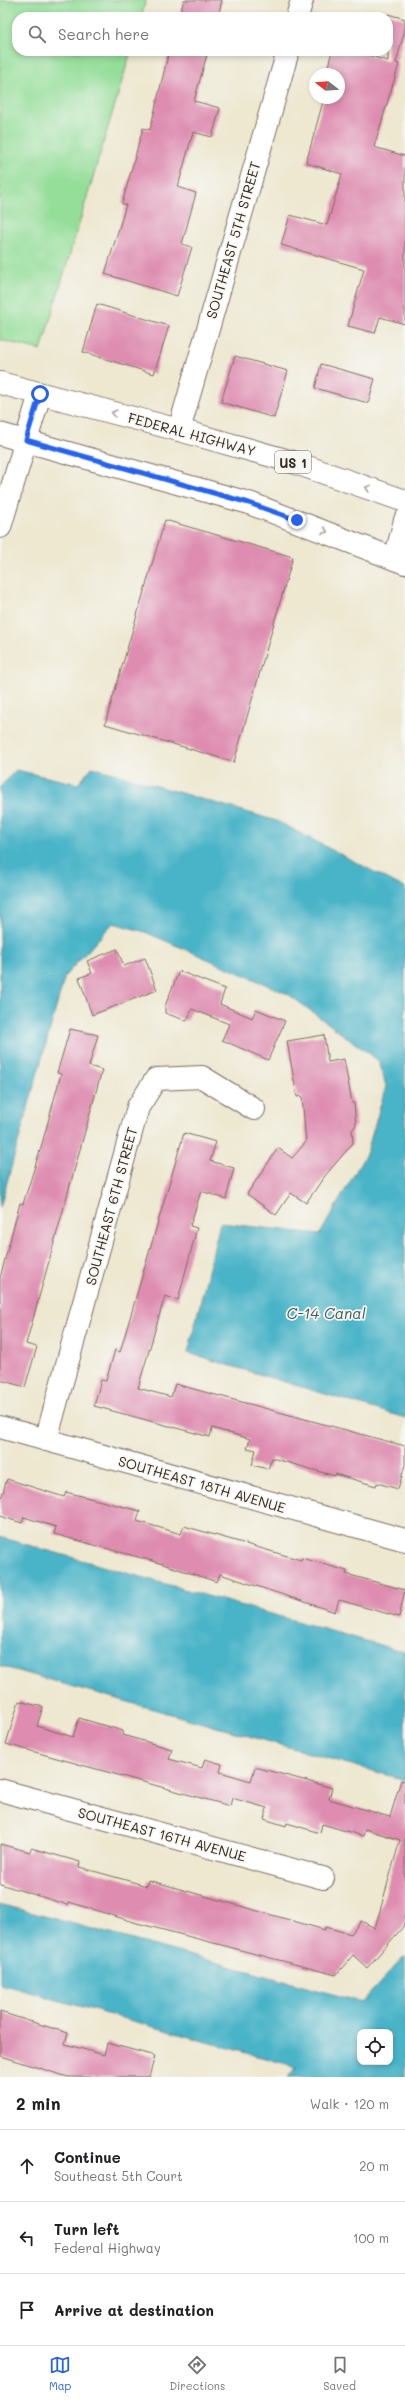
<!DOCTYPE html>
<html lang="en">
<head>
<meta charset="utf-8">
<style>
	body { margin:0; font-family:Mali,sans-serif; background:#f2f2f2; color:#202124 }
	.controls { position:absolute; right:12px; bottom:12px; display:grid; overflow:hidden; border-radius:8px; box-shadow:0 2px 6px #0003 }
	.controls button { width:36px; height:36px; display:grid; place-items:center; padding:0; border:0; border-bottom:1px solid #e0e0e0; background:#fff; color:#202124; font:20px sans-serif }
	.compass { position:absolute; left:309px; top:68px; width:36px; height:36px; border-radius:50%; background:#fff; box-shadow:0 2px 6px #0003; rotate:287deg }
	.stop { position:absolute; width:12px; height:12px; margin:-9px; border:3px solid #2563eb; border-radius:50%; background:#fff }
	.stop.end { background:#2563eb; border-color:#fff; box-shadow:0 1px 4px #0008 }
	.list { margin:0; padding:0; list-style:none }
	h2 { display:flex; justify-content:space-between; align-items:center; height:52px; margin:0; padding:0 16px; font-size:17px }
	h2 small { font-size:13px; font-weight:400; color:#757577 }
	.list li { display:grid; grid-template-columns:26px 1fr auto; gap:12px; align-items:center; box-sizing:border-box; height:72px; padding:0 16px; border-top:1px solid #e0e0e0 }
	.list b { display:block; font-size:15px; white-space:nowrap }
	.list p { margin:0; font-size:13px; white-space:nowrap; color:#757577 }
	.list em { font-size:13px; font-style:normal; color:#757577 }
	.icon { flex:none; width:22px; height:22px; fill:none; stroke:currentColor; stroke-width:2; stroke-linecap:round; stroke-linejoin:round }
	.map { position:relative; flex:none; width:405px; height:2077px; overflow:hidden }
	.search { position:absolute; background:#fff; box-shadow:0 2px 6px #0003; left:12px; right:12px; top:12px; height:44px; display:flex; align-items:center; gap:10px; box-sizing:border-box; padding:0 14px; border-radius:16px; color:#757577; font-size:15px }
	.sheet { height:268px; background:#fff }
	nav { display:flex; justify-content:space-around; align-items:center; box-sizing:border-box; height:56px; border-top:1px solid #e0e0e0; background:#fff; font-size:11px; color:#757577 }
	nav a { display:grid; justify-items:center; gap:2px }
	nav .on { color:#2563eb }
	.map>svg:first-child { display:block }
</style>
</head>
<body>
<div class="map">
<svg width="405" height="2077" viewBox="0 0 405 2077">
	<rect width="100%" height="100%" fill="#f6f6f2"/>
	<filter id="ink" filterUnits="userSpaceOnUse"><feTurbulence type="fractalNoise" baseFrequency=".025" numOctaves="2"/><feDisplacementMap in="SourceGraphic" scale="8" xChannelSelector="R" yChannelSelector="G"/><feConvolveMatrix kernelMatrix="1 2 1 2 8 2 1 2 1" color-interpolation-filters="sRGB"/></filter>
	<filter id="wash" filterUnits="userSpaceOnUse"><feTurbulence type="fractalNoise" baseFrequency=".012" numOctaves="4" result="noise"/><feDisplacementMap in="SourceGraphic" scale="16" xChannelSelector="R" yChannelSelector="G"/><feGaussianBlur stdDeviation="0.9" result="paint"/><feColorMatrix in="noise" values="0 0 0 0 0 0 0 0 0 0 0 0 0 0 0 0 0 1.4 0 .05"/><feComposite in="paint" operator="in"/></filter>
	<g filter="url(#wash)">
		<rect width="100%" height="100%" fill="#eee8d1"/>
		<path fill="#94de9a" stroke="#68845c" d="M0 0H146L141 17H17V51H131L41 350 0 340Z"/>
		<g fill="#4ab4c8" stroke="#426f73" fill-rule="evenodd">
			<path d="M92 767 277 821 405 888V1418L188 1353 220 1223 320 1234 367 1152 386 1086 379 1061 288 994 145 932 113 923 65 976 0 1207V787L16 770 78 784Z"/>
			<path d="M0 1537 405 1652V1780L0 1666Z"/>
			<path d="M0 1904 362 2002 405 1956V2077H288L297 2067 0 1984ZM360 2032H390V2062H360Z"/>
		</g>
		<g id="blocks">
			<g fill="#de8cb0">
				<path d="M184 0H222L218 17H179Z"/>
				<path d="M388 14 405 19V29L396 63 399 64 374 147 405 156V324L380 317 375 333 348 326 364 269 281 245 290 215 327 225 342 174 306 163 324 98H339V74H326L332 51H354L388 61Z"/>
				<path d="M169 51H208L194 101 220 108 212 137 193 132 178 187 196 193 182 244 192 247 177 296 105 274 126 205 122 204 143 128 150 130Z"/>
				<path d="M97 304 169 326 154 374 83 352Z"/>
				<path d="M235 356 288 371 274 418 221 402Z"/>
				<path d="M321 364 375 379 368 403 315 388Z"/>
				<path d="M165 520 293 557 234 762 105 724Z"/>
				<path d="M117 949 124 966 145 958 157 990 92 1015 79 978 92 973 87 961Z"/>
				<path d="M179 971 225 989 220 1004 252 1018 256 1009 285 1021 268 1060 222 1040 229 1024 192 1009 187 1021 165 1013V1006Z"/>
				<path d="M70 1029 98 1035 89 1066 102 1070 26 1344 37 1347 25 1387 0 1380V1278L20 1203 23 1204 42 1144 61 1074 57 1073Z"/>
				<path d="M324 1035 328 1062 344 1059 352 1103H354L356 1125 352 1130 353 1143 324 1177 306 1203 291 1193 276 1215 247 1194 278 1148 292 1158 306 1142 302 1096 297 1097 287 1041Z"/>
				<path d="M184 1133 216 1142 210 1161 234 1168 226 1199 201 1191 190 1226 197 1228 178 1300 165 1296 138 1388 171 1397 175 1384 405 1446V1465L398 1489 377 1483 376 1486 335 1474V1476L272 1458 268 1469 252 1465 256 1450 247 1448 250 1439 212 1428 210 1437 94 1406 101 1380 106 1381 115 1350 120 1352Z"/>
				<path d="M7 1479 64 1497 66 1492 140 1511 137 1521 181 1534 184 1526 301 1560 302 1558 347 1571 346 1574 405 1590 399 1617 339 1600 335 1612 220 1574 217 1582 160 1563 54 1534 56 1527 24 1517 22 1523 0 1516V1502Z"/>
				<path d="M19 1701 43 1707 37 1726 73 1737 79 1718 123 1731 122 1735 172 1749 169 1759 202 1768 205 1759 222 1764 220 1772 251 1781 255 1767 311 1782 332 1788 329 1799 390 1817 401 1780 405 1781V1920L403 1927 367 1968 353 1955 336 1975 137 1923 69 1902 68 1905 0 1884V1844L30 1852 31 1848 80 1862 79 1867 147 1886 148 1880 325 1930V1927L351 1934 361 1921 375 1928 400 1840 365 1829 363 1836 322 1824 320 1833 287 1823 286 1826 264 1819 267 1808 232 1798 230 1806 6 1744Z"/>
				<path d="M0 2012 68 2033 65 2044 104 2055 107 2043 155 2056 149 2077H68L0 2056Z"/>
			</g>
		</g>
	</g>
	<g filter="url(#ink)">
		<use href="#blocks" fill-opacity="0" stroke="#7a6c5d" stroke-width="1"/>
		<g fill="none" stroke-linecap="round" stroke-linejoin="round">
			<g stroke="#7a6c5d" stroke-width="24">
				<g id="minor">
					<path d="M297 17 302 0"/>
					<path d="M179 430 288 51"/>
					<path d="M0 527 40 394"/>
					<path d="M395 559 405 520"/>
					<path d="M0 1427 405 1540"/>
					<path d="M46 1440 138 1107 156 1079 202 1077 254 1109"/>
					<path d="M0 1790 323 1878"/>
				</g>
			</g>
			<g stroke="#7a6c5d" stroke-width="24">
				<g id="major">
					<path d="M0 383 179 430 293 462 405 501"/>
					<path d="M0 434 249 503 405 563"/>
				</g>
			</g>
			<use href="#minor" stroke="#fff" stroke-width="22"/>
			<use href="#major" stroke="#fff" stroke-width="22"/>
		</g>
		<defs><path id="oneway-chevron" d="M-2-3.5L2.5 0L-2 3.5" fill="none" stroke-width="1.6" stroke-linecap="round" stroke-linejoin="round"/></defs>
		<g stroke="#a79f9a">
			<use href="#oneway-chevron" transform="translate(114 413) rotate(-166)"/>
			<use href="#oneway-chevron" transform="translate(368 488) rotate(-161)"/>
			<use href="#oneway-chevron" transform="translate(325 531) rotate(22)"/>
		</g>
	</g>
	<g fill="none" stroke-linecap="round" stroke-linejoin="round" filter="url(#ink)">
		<path stroke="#2563eb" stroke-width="5" d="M40 394 26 440 249 503 297 520"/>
	</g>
	<g text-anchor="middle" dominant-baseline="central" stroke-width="3.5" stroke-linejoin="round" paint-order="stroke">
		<rect fill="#f6f6f2" stroke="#73675e" stroke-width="1" x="275" y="451" width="36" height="22" rx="3"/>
		<g font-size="13" font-weight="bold" fill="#3b2a1e">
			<text x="293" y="462">US 1</text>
		</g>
		<g font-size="14" fill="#3b2a1e" stroke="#f6f6f2">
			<text transform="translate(233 240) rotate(-74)">SOUTHEAST 5TH STREET</text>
			<text transform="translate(192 434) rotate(15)">FEDERAL HIGHWAY</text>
			<text transform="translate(111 1206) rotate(-75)">SOUTHEAST 6TH STREET</text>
			<text transform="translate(202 1484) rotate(16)">SOUTHEAST 18TH AVENUE</text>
			<text transform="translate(162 1834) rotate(15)">SOUTHEAST 16TH AVENUE</text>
		</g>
		<g font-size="15" font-style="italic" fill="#405a5a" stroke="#f6f6f2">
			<text x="326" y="1313">C-14 Canal</text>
		</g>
	</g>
</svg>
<div class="controls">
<button><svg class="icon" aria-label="locate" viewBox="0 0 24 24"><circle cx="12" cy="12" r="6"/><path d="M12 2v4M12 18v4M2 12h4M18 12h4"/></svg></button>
</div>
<svg class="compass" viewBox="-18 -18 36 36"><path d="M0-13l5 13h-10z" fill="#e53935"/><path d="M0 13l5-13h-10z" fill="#757577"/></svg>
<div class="stop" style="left:40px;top:394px"></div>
<div class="stop end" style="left:297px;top:520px"></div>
<div class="search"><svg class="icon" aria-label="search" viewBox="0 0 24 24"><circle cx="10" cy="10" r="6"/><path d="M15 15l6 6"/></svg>Search here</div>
</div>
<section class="sheet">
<h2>2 min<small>Walk · 120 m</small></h2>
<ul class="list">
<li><svg class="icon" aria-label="ahead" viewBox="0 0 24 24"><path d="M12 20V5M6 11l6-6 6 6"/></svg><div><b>Continue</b><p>Southeast 5th Court</p></div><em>20 m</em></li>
<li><svg class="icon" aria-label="left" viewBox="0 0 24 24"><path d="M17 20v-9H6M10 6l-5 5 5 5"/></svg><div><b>Turn left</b><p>Federal Highway</p></div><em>100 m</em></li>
<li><svg class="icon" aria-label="arrive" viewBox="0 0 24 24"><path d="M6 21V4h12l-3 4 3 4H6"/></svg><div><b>Arrive at destination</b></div></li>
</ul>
</section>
<nav>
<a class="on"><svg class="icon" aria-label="map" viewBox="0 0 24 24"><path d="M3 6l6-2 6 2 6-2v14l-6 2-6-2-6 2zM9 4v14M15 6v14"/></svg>Map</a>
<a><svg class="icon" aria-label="directions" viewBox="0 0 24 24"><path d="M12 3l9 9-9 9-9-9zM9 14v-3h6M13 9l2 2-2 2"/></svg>Directions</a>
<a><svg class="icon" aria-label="saved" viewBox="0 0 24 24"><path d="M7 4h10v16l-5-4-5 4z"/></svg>Saved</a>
</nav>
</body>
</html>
